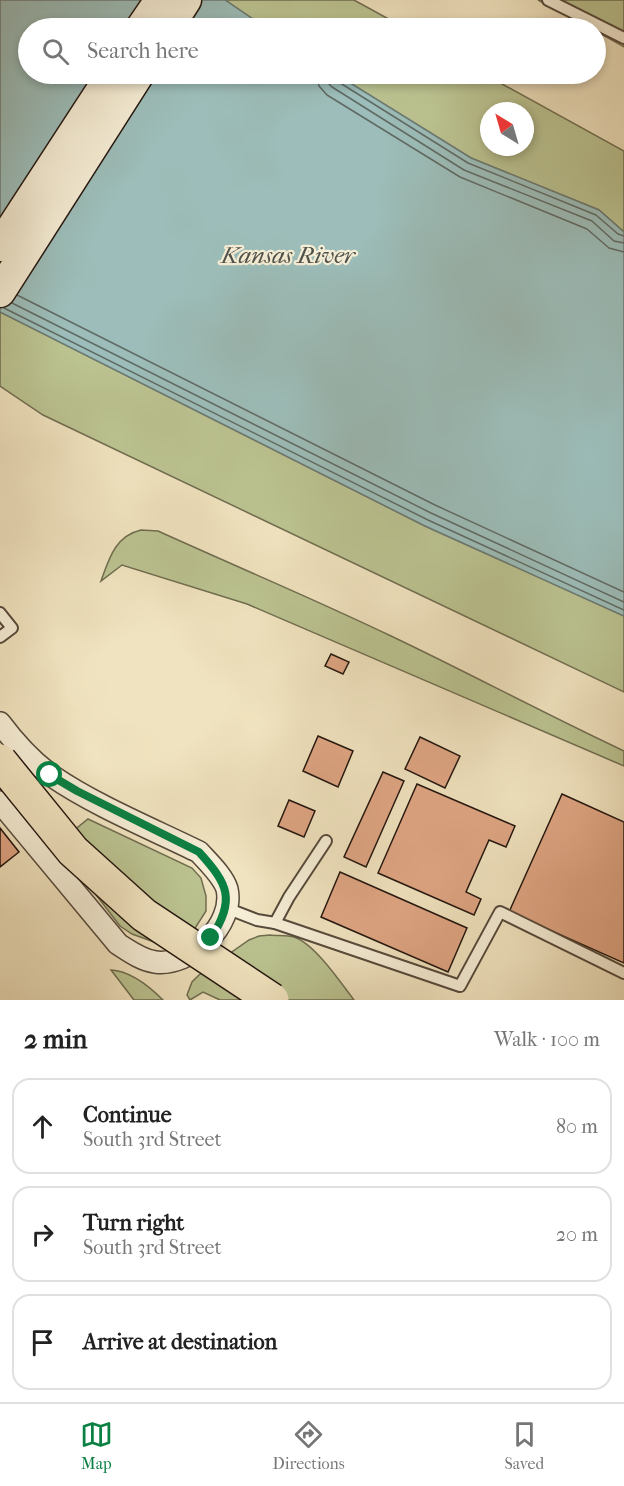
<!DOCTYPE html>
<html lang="en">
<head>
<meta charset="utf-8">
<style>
	body { margin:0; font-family:"IM FELL French Canon",serif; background:#f2f2f2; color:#222 }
	.compass { position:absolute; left:480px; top:102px; width:54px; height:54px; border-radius:50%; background:#fff; box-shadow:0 3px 9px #0003; rotate:323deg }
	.stop { position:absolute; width:18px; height:18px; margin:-14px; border:4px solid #0b8043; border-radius:50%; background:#fff }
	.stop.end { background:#0b8043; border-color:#fff; box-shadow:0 2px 6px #0008 }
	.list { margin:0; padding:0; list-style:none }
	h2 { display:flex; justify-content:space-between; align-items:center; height:78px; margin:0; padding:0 24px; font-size:26px }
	h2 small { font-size:20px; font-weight:400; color:#767676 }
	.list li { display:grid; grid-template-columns:39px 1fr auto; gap:18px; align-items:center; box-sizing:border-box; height:96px; margin:0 12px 12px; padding:0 12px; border:2px solid #e0e0e0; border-radius:18px }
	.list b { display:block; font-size:22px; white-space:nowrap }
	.list p { margin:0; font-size:20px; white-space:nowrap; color:#767676 }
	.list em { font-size:20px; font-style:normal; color:#767676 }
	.icon { flex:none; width:33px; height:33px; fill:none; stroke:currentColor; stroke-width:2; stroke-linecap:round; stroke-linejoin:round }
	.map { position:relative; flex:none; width:624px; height:1000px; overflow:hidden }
	.search { position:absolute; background:#fff; box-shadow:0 3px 9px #0003; left:18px; right:18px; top:18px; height:66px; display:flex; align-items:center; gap:15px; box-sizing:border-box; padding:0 21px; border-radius:33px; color:#767676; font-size:22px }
	.sheet { height:402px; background:#fff }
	nav { display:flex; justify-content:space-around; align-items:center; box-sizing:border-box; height:84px; border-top:2px solid #e0e0e0; background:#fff; font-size:16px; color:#767676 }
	nav a { display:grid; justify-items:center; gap:3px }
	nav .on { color:#0b8043 }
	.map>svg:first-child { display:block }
</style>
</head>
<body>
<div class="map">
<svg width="624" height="1000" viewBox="0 0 624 1000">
	<rect width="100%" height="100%" fill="#f0e3bf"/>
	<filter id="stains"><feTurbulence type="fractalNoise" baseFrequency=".00333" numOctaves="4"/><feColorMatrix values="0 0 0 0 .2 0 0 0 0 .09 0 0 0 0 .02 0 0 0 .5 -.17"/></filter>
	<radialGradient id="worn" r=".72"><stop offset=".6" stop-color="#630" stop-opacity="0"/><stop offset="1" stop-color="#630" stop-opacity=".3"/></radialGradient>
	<g fill="#bbc391" stroke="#706d50" stroke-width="1.5" fill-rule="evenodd">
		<path d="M225 0H354L405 28H266Z"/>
		<path d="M538 0H624V47L596 31V28H591Z"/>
		<path d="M335 74H484L624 151V232L599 210 471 158ZM489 111H525V147H489Z"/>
		<path d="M0 312 425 526 624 616V692L43 415 0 386Z"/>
		<path d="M141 530 158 531C235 566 314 599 391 636 469 673 545 714 624 751V766L247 604 122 565 101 581C109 559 115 536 141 530Z"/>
		<path d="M88 819 192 868 201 878 206 896V911L194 930 170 941 154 942 132 934 120 926 57 844Z"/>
		<path d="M270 935C277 936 287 935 294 937 315 944 341 983 354 1000H220L203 992 190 1000 187 995 192 982 199 975 249 940 259 936Z"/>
		<path d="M111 970C130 971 149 986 163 1000H134Z"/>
	</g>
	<path fill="#9cbdb9" stroke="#6c7b75" stroke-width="1.5" d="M0 0H225L266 28H28V74H336L471 158 599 210 624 232V616L425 526 0 312Z"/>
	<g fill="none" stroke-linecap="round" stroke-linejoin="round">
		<g stroke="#606a64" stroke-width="1.5">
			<path d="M317 74 319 86 327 95 460 177 587 229 609 248 624 252"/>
			<path d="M326 74 327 82 332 87 464 170 592 221 614 241 624 243"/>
			<path d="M333 74 337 81 468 163 596 215 618 234 624 236"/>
			<path d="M17 295 435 505 624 592"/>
			<path d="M12 303 431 513 624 602"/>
			<path d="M4 308 428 520 624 610"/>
		</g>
	</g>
	<g fill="#dfa583" stroke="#241710" stroke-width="1.5">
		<path d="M331 654 349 662 343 674 325 666Z"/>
		<path d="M318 736 353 751 338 787 303 771Z"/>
		<path d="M420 737 460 756 445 788 405 769Z"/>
		<path d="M383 772 404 781 366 867 344 857Z"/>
		<path d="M417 784 515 826 506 847 489 840 466 892 481 899 474 915 378 873Z"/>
		<path d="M562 794 624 822V963L509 912Z"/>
		<path d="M289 800 315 811 304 837 278 826Z"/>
		<path d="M0 828 19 852 0 867Z"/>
		<path d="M340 872 467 928 448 972 321 917Z"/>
	</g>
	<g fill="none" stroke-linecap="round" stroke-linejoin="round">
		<g stroke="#574a3c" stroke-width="14">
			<g id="lane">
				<path d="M548 0 624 38"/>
				<path d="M0 613 12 628 0 637"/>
				<path d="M226 908 257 920 275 923 460 986 500 912 624 973"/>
				<path d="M275 923 289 897 326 841"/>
			</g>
		</g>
		<g stroke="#574a3c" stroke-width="24">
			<path id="street" d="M0 723C15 743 31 761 52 776 94 805 152 829 199 852 208 862 223 876 227 889 235 925 190 967 155 962 141 960 129 951 118 944L0 802"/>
		</g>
		<g stroke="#241710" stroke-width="33">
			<g id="secondary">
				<path d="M141 28 160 0"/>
				<path d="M168 28 186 0"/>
				<path d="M0 246 112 74"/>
				<path d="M0 292 139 74"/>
			</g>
		</g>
		<use href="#lane" stroke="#f5edd5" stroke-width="10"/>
		<use href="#street" stroke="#f5edd5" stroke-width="21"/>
		<use href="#secondary" stroke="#f5edd5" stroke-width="30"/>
		<g stroke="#241710" stroke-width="36" stroke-linecap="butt">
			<path id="highway-bridge" d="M0 761 73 851 144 915 272 1000"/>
		</g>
		<use href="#highway-bridge" stroke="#f0e3bf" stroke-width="33"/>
	</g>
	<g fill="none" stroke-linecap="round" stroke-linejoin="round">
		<path stroke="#0b8043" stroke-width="8" d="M50 775 77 791 199 852C228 884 236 899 211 938"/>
	</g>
	<g text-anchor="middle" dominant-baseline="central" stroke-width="4.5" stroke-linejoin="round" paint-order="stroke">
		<g font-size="24" font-style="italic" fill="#4e514b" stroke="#f5edd5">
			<text x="288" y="255">Kansas River</text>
		</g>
	</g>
	<rect width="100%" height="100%" filter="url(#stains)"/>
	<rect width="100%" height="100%" fill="url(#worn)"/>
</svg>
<svg class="compass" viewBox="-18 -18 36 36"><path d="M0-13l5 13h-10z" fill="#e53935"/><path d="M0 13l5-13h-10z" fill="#767676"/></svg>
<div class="stop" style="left:50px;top:775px"></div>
<div class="stop end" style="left:211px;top:938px"></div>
<div class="search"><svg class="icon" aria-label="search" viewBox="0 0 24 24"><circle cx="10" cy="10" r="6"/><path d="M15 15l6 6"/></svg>Search here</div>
</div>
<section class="sheet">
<h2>2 min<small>Walk · 100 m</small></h2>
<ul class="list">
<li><svg class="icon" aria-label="ahead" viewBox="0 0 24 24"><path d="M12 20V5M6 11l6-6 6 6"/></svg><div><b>Continue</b><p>South 3rd Street</p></div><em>80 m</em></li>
<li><svg class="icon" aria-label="right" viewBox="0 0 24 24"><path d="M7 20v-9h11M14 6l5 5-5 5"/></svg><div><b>Turn right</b><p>South 3rd Street</p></div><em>20 m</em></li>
<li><svg class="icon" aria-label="arrive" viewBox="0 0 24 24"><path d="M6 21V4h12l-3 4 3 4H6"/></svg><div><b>Arrive at destination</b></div></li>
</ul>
</section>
<nav>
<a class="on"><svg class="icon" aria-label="map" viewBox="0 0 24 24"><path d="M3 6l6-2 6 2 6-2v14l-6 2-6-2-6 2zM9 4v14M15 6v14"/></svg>Map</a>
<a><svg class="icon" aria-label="directions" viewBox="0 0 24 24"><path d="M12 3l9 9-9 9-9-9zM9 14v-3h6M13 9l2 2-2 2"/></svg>Directions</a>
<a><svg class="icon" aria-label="saved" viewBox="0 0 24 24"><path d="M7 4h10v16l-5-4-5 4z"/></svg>Saved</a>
</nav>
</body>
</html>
